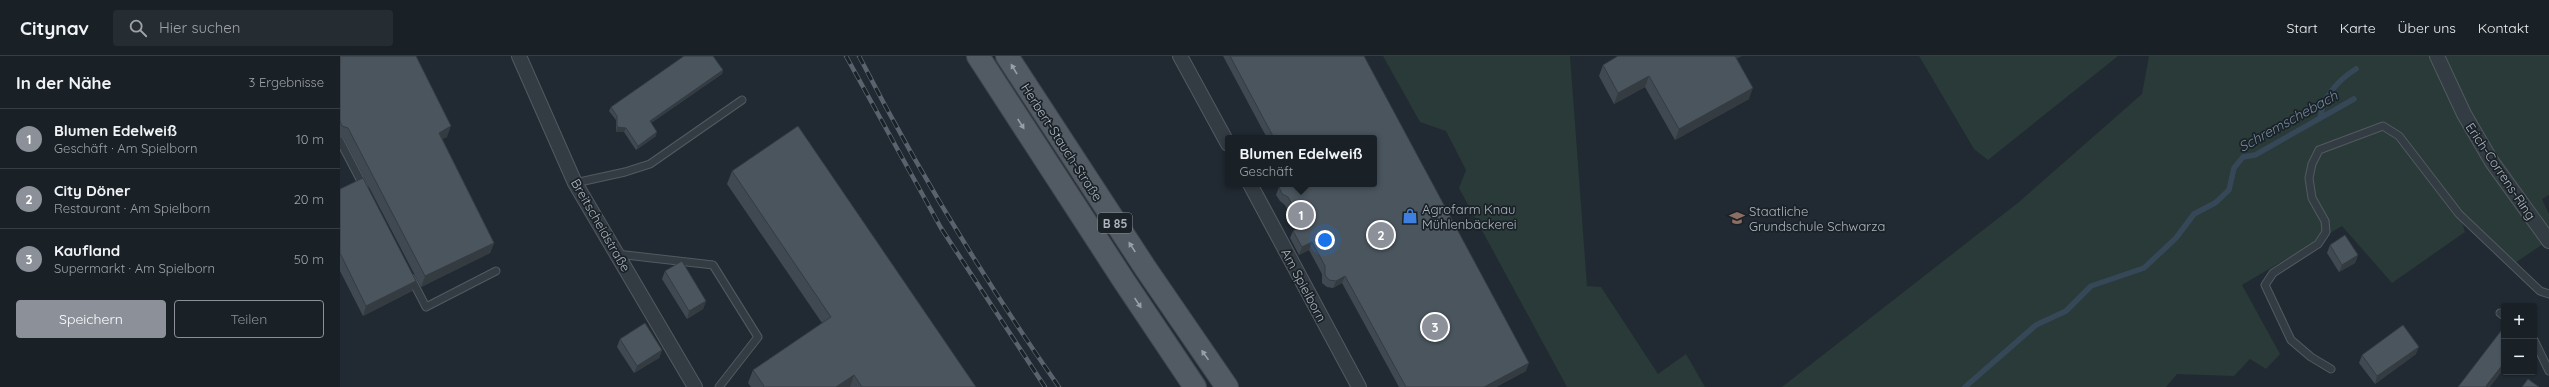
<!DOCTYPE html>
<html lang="de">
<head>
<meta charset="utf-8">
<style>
	body { margin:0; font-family:Quicksand,sans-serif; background:#262d32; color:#f1f3f6 }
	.controls { position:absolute; right:12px; bottom:12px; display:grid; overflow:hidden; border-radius:4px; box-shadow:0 1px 3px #0004 }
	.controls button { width:36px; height:36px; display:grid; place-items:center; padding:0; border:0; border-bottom:1px solid #373e43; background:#192026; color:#f1f3f6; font:20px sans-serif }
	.you { position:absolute; left:985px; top:184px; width:14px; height:14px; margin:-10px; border:3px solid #fff; border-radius:50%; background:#1a73e8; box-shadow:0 0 0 6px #1a73e833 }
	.badge { display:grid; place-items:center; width:26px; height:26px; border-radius:50%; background:#8c9099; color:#fff; font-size:13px; font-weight:700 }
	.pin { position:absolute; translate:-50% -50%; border:2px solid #fff; box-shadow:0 1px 4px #0006 }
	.popup { position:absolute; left:885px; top:79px; width:152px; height:52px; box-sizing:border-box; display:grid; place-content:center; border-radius:4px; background:#192026; filter:drop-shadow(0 1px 3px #0005); font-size:13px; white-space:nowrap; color:#9fa3a7 }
	.popup b { font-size:15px; color:#f1f3f6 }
	.popup::after { content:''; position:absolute; left:50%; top:100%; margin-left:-8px; border:8px solid transparent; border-top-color:#192026 }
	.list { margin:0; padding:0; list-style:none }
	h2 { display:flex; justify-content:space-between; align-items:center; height:52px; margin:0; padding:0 16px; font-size:17px }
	h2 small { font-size:13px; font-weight:400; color:#9fa3a7 }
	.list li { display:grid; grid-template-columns:26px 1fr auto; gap:12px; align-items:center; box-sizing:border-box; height:60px; padding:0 16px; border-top:1px solid #373e43 }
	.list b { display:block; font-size:15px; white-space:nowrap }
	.list p { margin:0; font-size:13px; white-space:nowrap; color:#9fa3a7 }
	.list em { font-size:13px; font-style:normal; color:#9fa3a7 }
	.actions { display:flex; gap:8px; padding:12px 16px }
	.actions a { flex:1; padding:9px 0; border:1px solid #8c9099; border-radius:4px; text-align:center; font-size:14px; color:#8c9099 }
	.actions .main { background:#8c9099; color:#fff }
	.icon { flex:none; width:22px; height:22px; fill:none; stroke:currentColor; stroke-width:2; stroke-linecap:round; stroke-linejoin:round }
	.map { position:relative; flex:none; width:2209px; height:331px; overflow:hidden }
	header { display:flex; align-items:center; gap:24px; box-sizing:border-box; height:56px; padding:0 20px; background:#192026; border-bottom:1px solid #373e43 }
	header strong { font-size:19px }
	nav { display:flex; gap:22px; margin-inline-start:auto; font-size:14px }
	.search { width:280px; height:36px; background:#262d32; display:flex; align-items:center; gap:10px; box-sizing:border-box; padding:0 14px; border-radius:4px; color:#9fa3a7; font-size:15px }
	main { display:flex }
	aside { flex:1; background:#192026 }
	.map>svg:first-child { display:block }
</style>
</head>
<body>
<header>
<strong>Citynav</strong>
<div class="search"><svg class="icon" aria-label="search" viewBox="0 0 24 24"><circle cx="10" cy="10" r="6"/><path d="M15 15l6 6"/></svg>Hier suchen</div>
<nav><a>Start</a><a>Karte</a><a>Über uns</a><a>Kontakt</a></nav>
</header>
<main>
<aside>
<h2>In der Nähe<small>3 Ergebnisse</small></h2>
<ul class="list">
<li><span class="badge">1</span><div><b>Blumen Edelweiß</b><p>Geschäft · Am Spielborn</p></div><em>10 m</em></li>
<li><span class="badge">2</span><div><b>City Döner</b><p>Restaurant · Am Spielborn</p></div><em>20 m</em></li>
<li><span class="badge">3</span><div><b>Kaufland</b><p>Supermarkt · Am Spielborn</p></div><em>50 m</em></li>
</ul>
<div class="actions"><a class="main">Speichern</a><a>Teilen</a></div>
</aside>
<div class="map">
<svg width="2209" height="331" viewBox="0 0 2209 331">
	<rect width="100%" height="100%" fill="#212a32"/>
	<g fill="#293a38">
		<path d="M1043 0H1230L1247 230 1261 231 1318 318 1346 298 1365 331H1227L1119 132 1126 114 1106 75 1080 66Z"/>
		<path d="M1579 0H1778L1648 104 1634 93Z"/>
		<path d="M1809 0H2209V139L2202 143 2209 158V184L2172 209 2120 159 2125 176 2052 227 2002 170 1902 229 1940 298 1926 313 1910 303 1894 320 1837 318 1826 331H1442L1679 146 1802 38Z"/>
	</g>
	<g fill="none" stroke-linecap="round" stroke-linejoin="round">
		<g stroke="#364857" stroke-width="5.5">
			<path d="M1980 62C1984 40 1998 24 2016 13"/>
			<path d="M1625 331 1696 269 1726 255 1751 230 1804 212 1836 182 1854 158 1875 147 1889 134 1894 112 1903 101 1915 99 2014 43"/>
		</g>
		<g stroke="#525a61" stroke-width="9">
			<g id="lane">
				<path d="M0 85 24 131"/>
				<path d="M235 127 285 116 310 108 402 44"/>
				<path d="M277 198 373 209 418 281 379 331"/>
				<path d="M71 222 86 251 156 215"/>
				<path d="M2160 257 2164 260"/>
				<path d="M2194 284 2209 315"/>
				<path d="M1991 313 1971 301 1951 284 1925 229 1933 217 1978 188 1986 176 1985 165 1972 142 1969 122 1972 108 1979 94 2043 70 2059 80 2119 158 2200 235 2209 238"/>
			</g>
		</g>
		<g stroke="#525a61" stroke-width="16">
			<g id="street">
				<path d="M179 0 235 127 355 331"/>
				<path d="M840 0 888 88"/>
				<path d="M2097 0 2124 58 2152 106 2209 185"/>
				<path d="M910 128 1019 331"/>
			</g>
		</g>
		<g stroke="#3e454d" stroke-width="24">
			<g id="primary">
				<path d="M638 0 784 225 855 331"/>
				<path d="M667 0 806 213 887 331"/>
			</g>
		</g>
		<use href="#lane" stroke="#343c43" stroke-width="7"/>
		<use href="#street" stroke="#343c43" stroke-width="14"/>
		<use href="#primary" stroke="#525b63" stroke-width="22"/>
		<g stroke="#5a636d" stroke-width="4.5">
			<g id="rail">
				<path d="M506 0 601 172 705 331"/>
				<path d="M519 0C578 115 645 225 719 331"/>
			</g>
		</g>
		<use href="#rail" stroke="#1a2127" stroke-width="3" stroke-dasharray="9" stroke-linecap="butt"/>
	</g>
	<g fill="#404951">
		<path d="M0 0 107 81 102 83 154 187 150 197 81 231 4 83 0 81Z"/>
		<path d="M883 0H1024L1186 315 1156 331H1059L1002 227 993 232 987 231 982 227V218L969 194 959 199 950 182 953 175 957 172 945 149 940 145 936 139 940 128 1034 82H927Z"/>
		<path d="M1397 3 1409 43 1335 84 1305 31 1274 48 1259 20 1263 9Z"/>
		<path d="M383 14 382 18 311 67 316 80 296 94 284 76H276V64L269 55 271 51Z"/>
		<path d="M392 115 636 331H411L408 327 413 314 482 267 387 128Z"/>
		<path d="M0 133 72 235 23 260 0 215Z"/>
		<path d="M1990 189 2018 199 2015 207 1999 216 1987 197Z"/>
		<path d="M325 215 366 245 363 253 347 263 322 223Z"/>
		<path d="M280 283 322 294 319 302 294 317 277 291Z"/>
		<path d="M2076 298 2035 328 2019 307 2022 299Z"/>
	</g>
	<g fill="#343c42">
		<path d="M1391 0H1402L1389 7Z"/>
		<path d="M383 14 382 18 308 69 310 65Z"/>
		<path d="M1309 20 1305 31 1274 48 1278 37Z"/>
		<path d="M1413 32 1409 43 1335 84 1339 73Z"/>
		<path d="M111 70 107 81 95 87 99 77Z"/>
		<path d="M277 71 286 72 284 76H276Z"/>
		<path d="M317 76 316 80 296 94 298 90Z"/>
		<path d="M972 186 969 194 959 199 962 191Z"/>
		<path d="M154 187 150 197 81 231 85 220Z"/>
		<path d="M2018 199 2015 207 1999 216 2002 209Z"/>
		<path d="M1005 220 1002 227 993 232 996 225Z"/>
		<path d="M76 225 72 235 23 260 26 250Z"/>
		<path d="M366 245 363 253 347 263 349 255Z"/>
		<path d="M2079 291 2076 298 2035 328 2037 320Z"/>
		<path d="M322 294 319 302 294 317 297 310Z"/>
		<path d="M1189 307 1186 315 1156 331H1144Z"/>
		<path d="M2164 307V313L2150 331H2146Z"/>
		<path d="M514 319 510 331H496Z"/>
	</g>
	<g fill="#4a555e" stroke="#343c42">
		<path d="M0 0H76L111 70 99 77 154 187 85 220 8 72 2 70 0 65Z"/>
		<path d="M344 0H373L383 14 310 65 317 76 298 90 286 72 277 71V60L271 51Z"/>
		<path d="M890 0H1024L1189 307 1144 331H1066L1005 220 996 225 989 224 985 219V210L972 186 962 191 953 175 963 169 948 141 942 138 939 131 940 128H1034V82H934Z"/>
		<path d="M1278 0H1395L1413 32 1339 73 1309 20 1278 37 1263 9Z"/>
		<path d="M458 70 636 331H522L514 319 496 331H423L424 330 413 314 491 261 392 115Z"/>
		<path d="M23 122 76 225 26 250 0 197V133Z"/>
		<path d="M2005 179 2018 199 2002 209 1990 189Z"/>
		<path d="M342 205 366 245 349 255 325 215Z"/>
		<path d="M305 267 322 294 297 310 280 283Z"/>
		<path d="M2063 269 2079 291 2037 320 2022 299Z"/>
		<path d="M2164 271V307L2146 330 2147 331H2118Z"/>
		<path d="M2188 323 2199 331H2182Z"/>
	</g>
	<defs><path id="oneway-solid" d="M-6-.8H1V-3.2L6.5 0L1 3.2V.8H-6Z"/></defs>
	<g fill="#97a0a9">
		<use href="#oneway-solid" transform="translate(674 13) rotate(-121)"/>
		<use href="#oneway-solid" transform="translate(681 68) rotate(57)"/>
		<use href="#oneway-solid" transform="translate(792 191) rotate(-123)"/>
		<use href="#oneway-solid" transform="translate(798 247) rotate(56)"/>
		<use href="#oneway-solid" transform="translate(865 299) rotate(-125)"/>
	</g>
	<defs>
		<g id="shop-bare" transform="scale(1.2)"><path d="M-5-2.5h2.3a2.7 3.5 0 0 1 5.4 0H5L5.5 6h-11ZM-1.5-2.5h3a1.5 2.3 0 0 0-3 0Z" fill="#3f7fe0" stroke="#1a2127" stroke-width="2.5" paint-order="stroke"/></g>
		<g id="school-bare" transform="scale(1.2)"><path d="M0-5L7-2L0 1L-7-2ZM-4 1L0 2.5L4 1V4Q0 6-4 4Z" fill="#8d6e63" stroke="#1a2127" stroke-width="2.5" paint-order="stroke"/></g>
	</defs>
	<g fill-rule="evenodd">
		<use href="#shop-bare" x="1070" y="160"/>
		<use href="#school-bare" x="1397" y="162"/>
	</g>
	<g text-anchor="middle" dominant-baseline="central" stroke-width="3.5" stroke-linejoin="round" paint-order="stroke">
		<rect fill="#1a2127" stroke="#828a92" stroke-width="1" x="758" y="157" width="34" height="20" rx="3"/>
		<g font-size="12" font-weight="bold" fill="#aeb7c0">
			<text x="775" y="167">B 85</text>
		</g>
		<g font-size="13" fill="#aeb7c0" stroke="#1a2127">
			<text transform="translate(722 86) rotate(57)">Herbert-Stauch-Straße</text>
			<text transform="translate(2161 115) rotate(56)">Erich-Correns-Ring</text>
			<text transform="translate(261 169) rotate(60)">Breitscheidstraße</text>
			<text transform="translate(964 229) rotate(62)">Am Spielborn</text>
		</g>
		<g font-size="13" fill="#aeb7c0" stroke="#1a2127" text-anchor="start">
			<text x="1082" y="153">Agrofarm Knau<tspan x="1082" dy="15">Mühlenbäckerei</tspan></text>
			<text x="1409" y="155">Staatliche<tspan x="1409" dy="15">Grundschule Schwarza</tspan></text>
		</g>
		<g font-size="14" font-style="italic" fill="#728ba0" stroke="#1a2127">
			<text transform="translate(1948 65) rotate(-29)">Schremschebach</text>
		</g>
	</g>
</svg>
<div class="controls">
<button>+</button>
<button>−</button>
</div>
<div class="you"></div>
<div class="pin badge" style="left:961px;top:159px">1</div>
<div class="popup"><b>Blumen Edelweiß</b>Geschäft</div>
<div class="pin badge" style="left:1041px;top:179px">2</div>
<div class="pin badge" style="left:1095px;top:271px">3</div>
</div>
</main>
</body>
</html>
